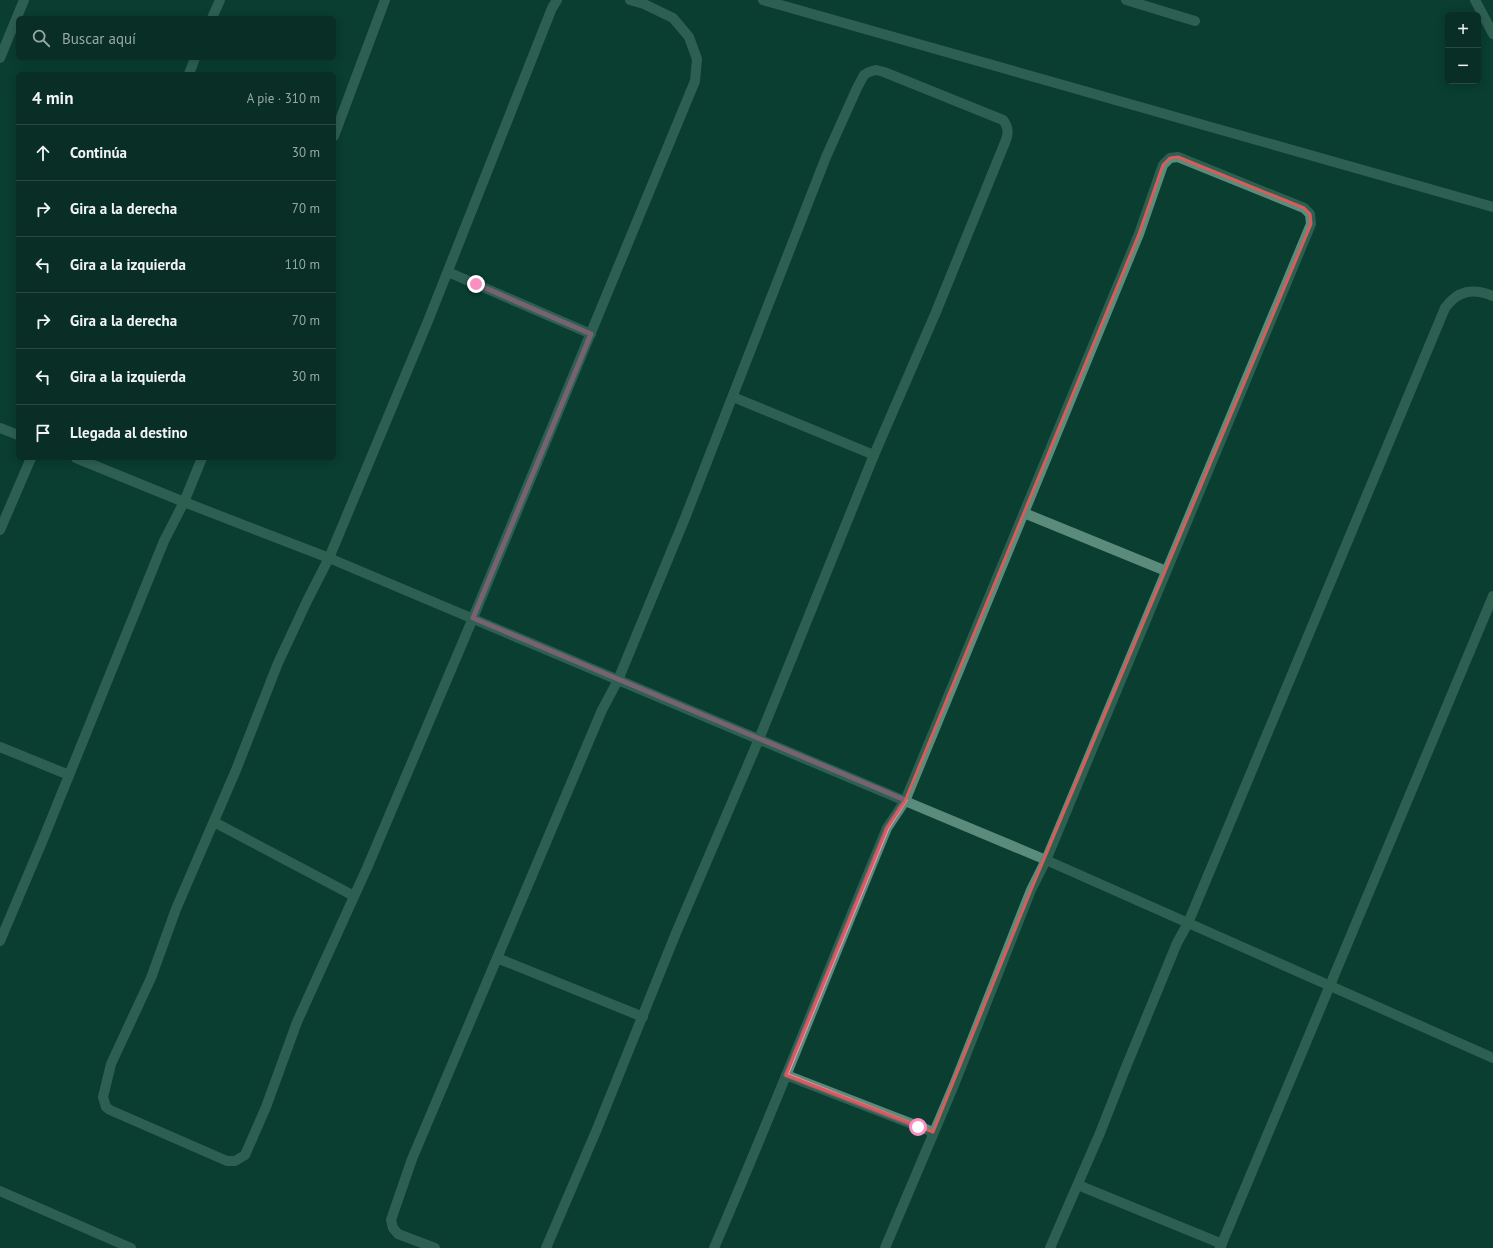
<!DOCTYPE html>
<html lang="es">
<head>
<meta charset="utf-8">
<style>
	body { margin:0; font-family:"PT Sans",sans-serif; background:#163a32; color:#f1f3f6 }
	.controls { position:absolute; right:12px; top:12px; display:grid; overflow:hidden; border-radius:6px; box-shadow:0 2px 10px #0003 }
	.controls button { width:36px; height:36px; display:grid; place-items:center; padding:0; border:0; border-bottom:1px solid #294a42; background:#082e25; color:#f1f3f6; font:20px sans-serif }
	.stop { position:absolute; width:12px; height:12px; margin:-9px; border:3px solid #fc8fc1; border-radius:50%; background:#fff }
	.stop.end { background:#fc8fc1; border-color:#fff; box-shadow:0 1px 4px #0008 }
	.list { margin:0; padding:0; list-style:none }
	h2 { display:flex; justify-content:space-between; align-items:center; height:52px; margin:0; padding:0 16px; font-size:17px }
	h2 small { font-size:13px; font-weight:400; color:#98a8a7 }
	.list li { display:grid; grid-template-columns:26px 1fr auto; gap:12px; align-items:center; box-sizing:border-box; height:56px; padding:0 16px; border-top:1px solid #294a42 }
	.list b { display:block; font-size:15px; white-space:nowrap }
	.list em { font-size:13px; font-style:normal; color:#98a8a7 }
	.icon { flex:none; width:22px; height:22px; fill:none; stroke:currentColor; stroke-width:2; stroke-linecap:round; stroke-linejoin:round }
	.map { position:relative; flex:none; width:1493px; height:1248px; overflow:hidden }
	.search { position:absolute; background:#082e25; box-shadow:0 2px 10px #0003; left:16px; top:16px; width:320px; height:44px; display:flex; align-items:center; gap:10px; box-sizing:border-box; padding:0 14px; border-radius:6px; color:#98a8a7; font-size:15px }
	.panel { position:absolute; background:#082e25; box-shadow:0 2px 10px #0003; left:16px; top:72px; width:320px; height:388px; border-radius:6px }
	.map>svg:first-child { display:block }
</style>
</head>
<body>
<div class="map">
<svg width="1493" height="1248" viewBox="0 0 1493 1248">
	<rect width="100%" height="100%" fill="#0a3e31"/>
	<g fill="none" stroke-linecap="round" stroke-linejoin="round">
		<g stroke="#5b8b7b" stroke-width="10">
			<path d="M557 0 552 8 428 321 329 558 307 601 278 663 236 770 176 909 151 978 111 1064 103 1097 106 1107 110 1110 227 1161H235L245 1155 266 1107 297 1022 367 868 473 618 695 81 697 59 689 37 673 18 644 4 630 0"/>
			<path d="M763 0 1493 207"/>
			<path d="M1126 0 1195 21"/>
			<path d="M1475 0 1493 34"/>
			<path d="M212 18 220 0"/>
			<path d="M0 58 24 0"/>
			<path d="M189 74 195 58"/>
			<path d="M334 136 385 0"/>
			<path d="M448 272 591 334"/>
			<path d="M733 397 874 455"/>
			<path d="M0 428 18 435"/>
			<path d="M76 458 184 502 329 558 905 801 1046 860 1493 1058"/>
			<path d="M1024 513 1166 571"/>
			<path d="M0 530 31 458"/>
			<path d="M0 747 69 775"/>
			<path d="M214 822 354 896"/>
			<path d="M0 941 42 842 164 541 184 502 202 458"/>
			<path d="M497 958 643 1017"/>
			<path d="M786 1075 933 1132"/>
			<path d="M1078 1185 1222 1244"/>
			<path d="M0 1191 131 1248"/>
			<path d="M435 1248 398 1234 393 1228 391 1220 412 1159 602 710 618 680 685 518 826 157 857 88 864 75 869 72 876 70 884 72 1003 120C1008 126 1009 132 1006 140L936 312 874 455 759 739 676 933 597 1129 546 1248"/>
			<path d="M714 1248C774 1109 829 968 887 828L905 801 1139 234 1163 165 1170 158 1178 157 1304 208 1310 214 1311 224 1046 860 1031 890 954 1085 885 1248"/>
			<path d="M1050 1248 1100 1133 1124 1072 1177 943 1188 923 1222 842 1445 308C1458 290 1473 288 1493 296"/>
			<path d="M1220 1248 1493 596"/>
		</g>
	</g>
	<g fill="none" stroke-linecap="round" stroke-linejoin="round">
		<path stroke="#fc8fc1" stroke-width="5" d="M476 284 591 334 473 618 905 800 887 828 786 1075 918 1127"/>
	</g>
	<path d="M0 0H1493V1248H0ZM1178 157 1304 208 1310 214 1311 224 1031 890 933 1132 786 1075 887 828 905 801 1139 234 1163 165 1170 158Z" fill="#0a3e31" fill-opacity=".55" fill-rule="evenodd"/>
	<path fill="none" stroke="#d85c59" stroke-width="3" stroke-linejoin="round" d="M1178 157 1304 208 1310 214 1311 224 1031 890 933 1132 786 1075 887 828 905 801 1139 234 1163 165 1170 158Z"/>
</svg>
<div class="controls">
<button>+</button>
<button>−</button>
</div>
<div class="stop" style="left:918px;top:1127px"></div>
<div class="stop end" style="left:476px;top:284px"></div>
<div class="search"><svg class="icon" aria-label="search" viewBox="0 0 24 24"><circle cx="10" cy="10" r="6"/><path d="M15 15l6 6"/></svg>Buscar aquí</div>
<section class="panel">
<h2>4 min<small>A pie · 310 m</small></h2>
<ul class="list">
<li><svg class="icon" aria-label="ahead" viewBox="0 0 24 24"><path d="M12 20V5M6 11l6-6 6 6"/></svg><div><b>Continúa</b></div><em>30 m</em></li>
<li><svg class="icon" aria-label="right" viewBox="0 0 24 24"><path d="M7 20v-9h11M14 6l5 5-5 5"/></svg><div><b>Gira a la derecha</b></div><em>70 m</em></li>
<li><svg class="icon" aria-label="left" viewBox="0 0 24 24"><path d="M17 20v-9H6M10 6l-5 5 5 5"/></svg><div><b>Gira a la izquierda</b></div><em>110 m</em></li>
<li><svg class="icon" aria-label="right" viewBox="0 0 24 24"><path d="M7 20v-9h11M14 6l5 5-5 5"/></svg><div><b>Gira a la derecha</b></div><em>70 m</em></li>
<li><svg class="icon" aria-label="left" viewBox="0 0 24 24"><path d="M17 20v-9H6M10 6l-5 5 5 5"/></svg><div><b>Gira a la izquierda</b></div><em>30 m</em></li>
<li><svg class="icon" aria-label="arrive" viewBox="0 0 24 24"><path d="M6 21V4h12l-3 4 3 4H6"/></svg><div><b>Llegada al destino</b></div></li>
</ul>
</section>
</div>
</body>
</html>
